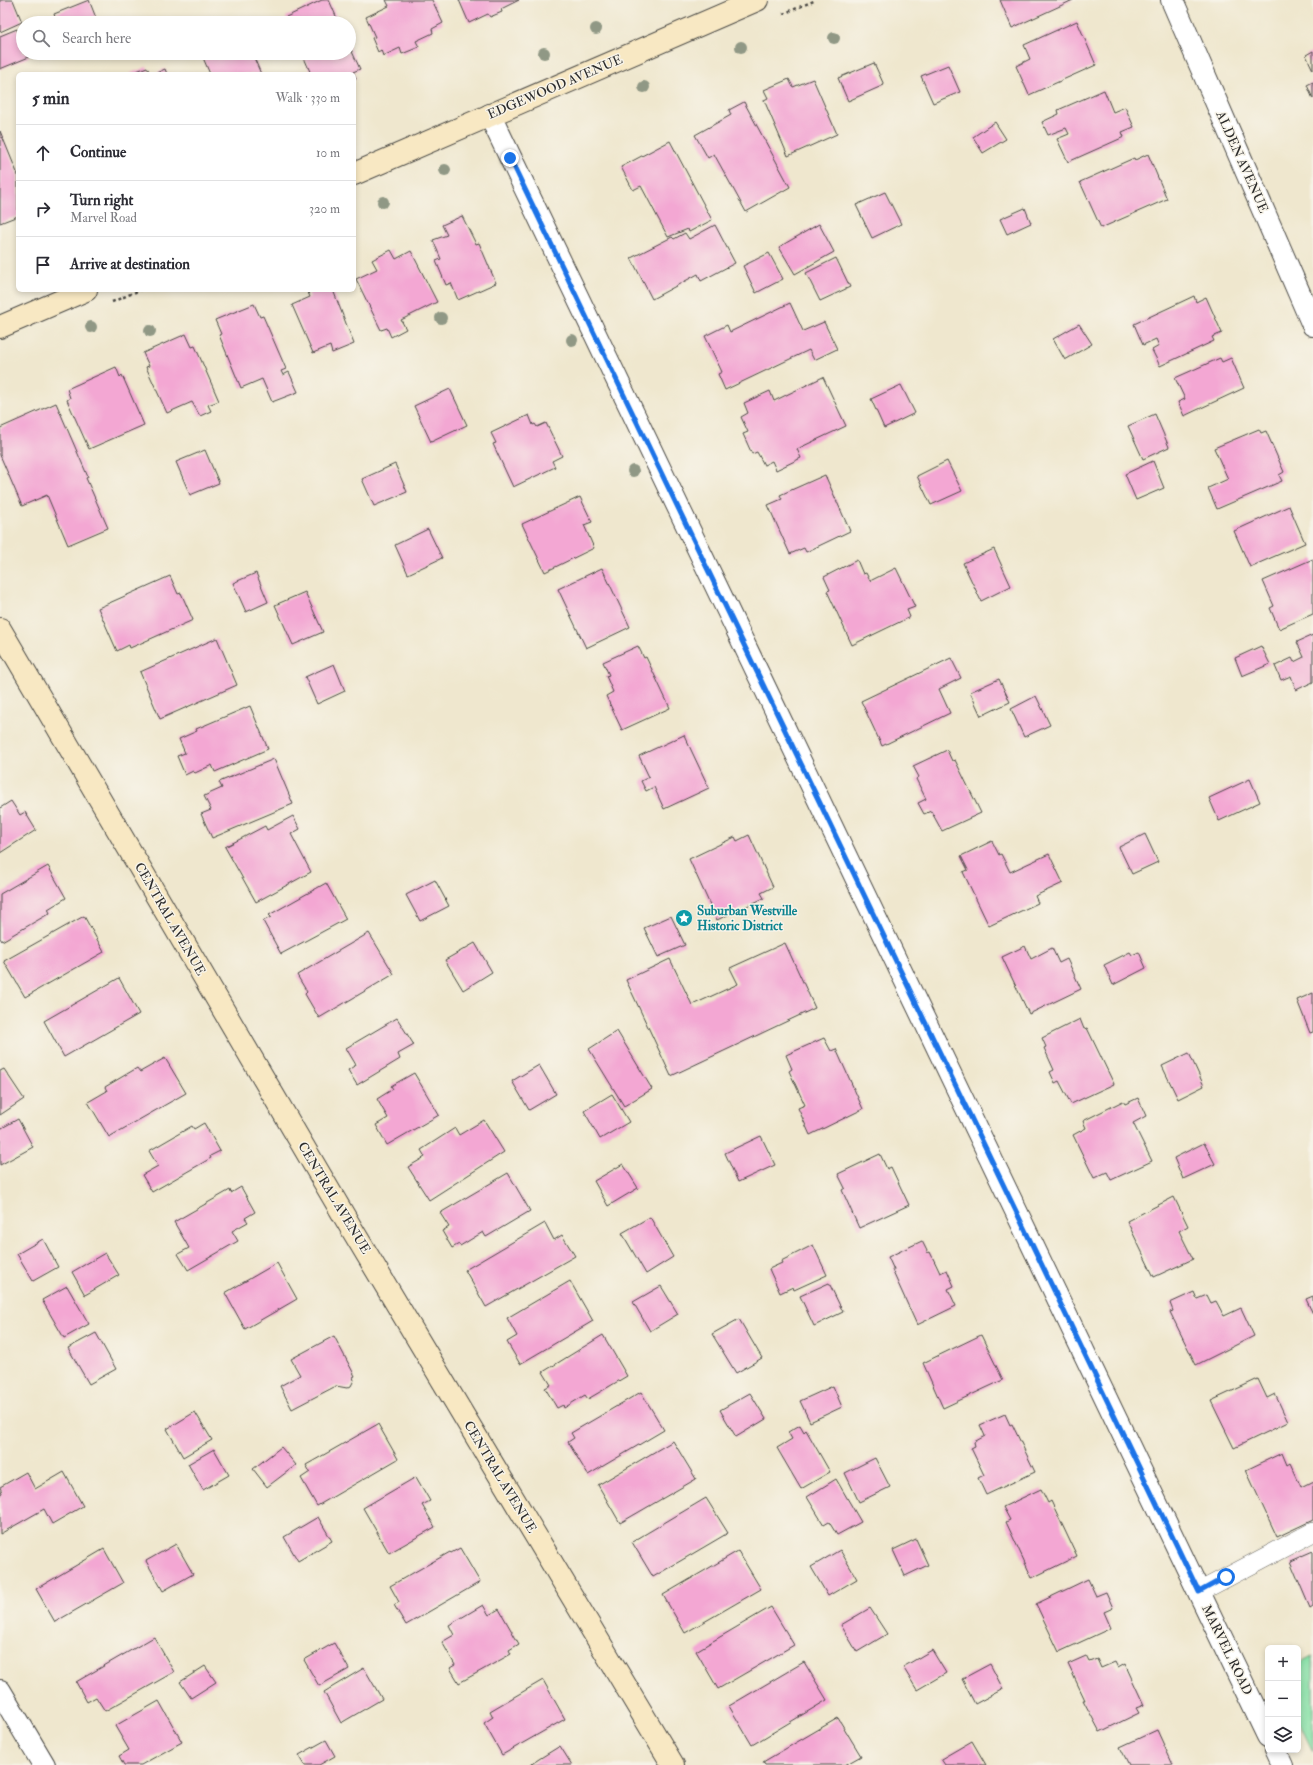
<!DOCTYPE html>
<html lang="en">
<head>
<meta charset="utf-8">
<style>
	body { margin:0; font-family:"IM FELL Double Pica",serif; background:#f7f7f7; color:#2b2b33 }
	.controls { position:absolute; right:12px; bottom:12px; display:grid; overflow:hidden; border-radius:6px; box-shadow:0 2px 6px #0003 }
	.controls button { width:36px; height:36px; display:grid; place-items:center; padding:0; border:0; border-bottom:1px solid #e1e1e2; background:#fff; color:#2b2b33; font:20px sans-serif }
	.stop { position:absolute; width:12px; height:12px; margin:-9px; border:3px solid #1a73e8; border-radius:50%; background:#fff }
	.stop.end { background:#1a73e8; border-color:#fff; box-shadow:0 1px 4px #0008 }
	.list { margin:0; padding:0; list-style:none }
	h2 { display:flex; justify-content:space-between; align-items:center; height:52px; margin:0; padding:0 16px; font-size:17px }
	h2 small { font-size:13px; font-weight:400; color:#7c7c81 }
	.list li { display:grid; grid-template-columns:26px 1fr auto; gap:12px; align-items:center; box-sizing:border-box; height:56px; padding:0 16px; border-top:1px solid #e1e1e2 }
	.list b { display:block; font-size:15px; white-space:nowrap }
	.list p { margin:0; font-size:13px; white-space:nowrap; color:#7c7c81 }
	.list em { font-size:13px; font-style:normal; color:#7c7c81 }
	.icon { flex:none; width:22px; height:22px; fill:none; stroke:currentColor; stroke-width:2; stroke-linecap:round; stroke-linejoin:round }
	.map { position:relative; flex:none; width:1313px; height:1765px; overflow:hidden }
	.search { position:absolute; background:#fff; box-shadow:0 2px 6px #0003; left:16px; top:16px; width:340px; height:44px; display:flex; align-items:center; gap:10px; box-sizing:border-box; padding:0 14px; border-radius:22px; color:#7c7c81; font-size:15px }
	.panel { position:absolute; background:#fff; box-shadow:0 2px 6px #0003; left:16px; top:72px; width:340px; height:220px; border-radius:6px }
	.map>svg:first-child { display:block }
</style>
</head>
<body>
<div class="map">
<svg width="1313" height="1765" viewBox="0 0 1313 1765">
	<rect width="100%" height="100%" fill="#f7f3e8"/>
	<filter id="ink" filterUnits="userSpaceOnUse"><feTurbulence type="fractalNoise" baseFrequency=".025" numOctaves="2"/><feDisplacementMap in="SourceGraphic" scale="8" xChannelSelector="R" yChannelSelector="G"/><feConvolveMatrix kernelMatrix="1 2 1 2 8 2 1 2 1" color-interpolation-filters="sRGB"/></filter>
	<filter id="wash" filterUnits="userSpaceOnUse"><feTurbulence type="fractalNoise" baseFrequency=".012" numOctaves="4" result="noise"/><feDisplacementMap in="SourceGraphic" scale="16" xChannelSelector="R" yChannelSelector="G"/><feGaussianBlur stdDeviation="0.9" result="paint"/><feColorMatrix in="noise" values="0 0 0 0 0 0 0 0 0 0 0 0 0 0 0 0 0 1.4 0 .05"/><feComposite in="paint" operator="in"/></filter>
	<g filter="url(#wash)">
		<rect width="100%" height="100%" fill="#efe7ce"/>
		<path fill="#87e1a7" stroke="#598669" d="M1313 1656V1752L1298 1720V1664Z"/>
		<g id="blocks">
			<g fill="#f3a7d3">
				<path d="M0 0H13L22 22 0 32Z"/>
				<path d="M89 0 98 23H57L54 14Z"/>
				<path d="M322 0H329L339 23H288L286 17Z"/>
				<path d="M386 0H432L443 23 432 29 433 33 416 41 419 47 402 54 400 48 383 56 381 50 378 52 372 38 375 37 366 17 389 6Z"/>
				<path d="M459 0H519L501 9 502 12 490 17 488 14 469 23Z"/>
				<path d="M1000 0H1073L1012 28Z"/>
				<path d="M1077 21 1096 65 1029 95 1016 66 1030 59 1024 45Z"/>
				<path d="M17 29 23 43V53H27L29 57 0 69V36Z"/>
				<path d="M349 45 360 69 353 72 356 78 354 79V74H311L302 53H349Z"/>
				<path d="M1313 51V70L1306 55Z"/>
				<path d="M201 53H252L261 74H210Z"/>
				<path d="M874 63 884 85 848 101 838 78Z"/>
				<path d="M948 65 960 92 933 103 921 76Z"/>
				<path d="M147 67 150 74H129Z"/>
				<path d="M165 69 167 74H154Z"/>
				<path d="M789 79 793 87 813 79 837 134 788 156 764 100 768 98 764 90Z"/>
				<path d="M1313 82V99L1307 85Z"/>
				<path d="M1104 90 1113 112 1125 107 1134 127 1122 132 1124 137 1068 162 1057 139 1069 134 1066 128 1048 135 1042 122 1059 114 1058 110Z"/>
				<path d="M744 102 790 187 746 212 714 154 708 158 695 135 731 115 729 110Z"/>
				<path d="M995 122 1006 139 983 153 973 137Z"/>
				<path d="M0 131 18 175V216L0 223Z"/>
				<path d="M670 141 712 220 689 232 688 229 668 237 641 186 633 190 621 167Z"/>
				<path d="M1148 154 1167 199 1101 228 1080 182 1134 158 1135 160Z"/>
				<path d="M885 192 901 224 872 238 856 205Z"/>
				<path d="M1025 208 1031 223 1007 234 1000 219Z"/>
				<path d="M462 216 476 244 479 243 496 283 458 300 451 283 446 285 436 261 441 259 433 240 447 235 442 225Z"/>
				<path d="M819 224 834 252 795 274 779 247Z"/>
				<path d="M715 225 735 263 701 281 698 274 652 299 631 258 672 237 674 239 685 233 689 239Z"/>
				<path d="M391 250 396 259 411 251 437 302 401 320 406 329 391 337 387 328 381 330 356 279 377 269 372 260Z"/>
				<path d="M769 253 783 279 756 293 743 266Z"/>
				<path d="M836 258 850 287 820 301 806 273Z"/>
				<path d="M307 290H333L354 344 332 353 330 346 313 353 292 305 310 297Z"/>
				<path d="M1194 296 1196 302 1206 297 1222 333 1212 337 1214 341 1160 366 1152 350 1159 346 1156 339 1143 345 1134 324Z"/>
				<path d="M790 303 803 331 824 322 837 349 814 360 809 350 725 390 718 374 722 372 705 336 727 325 730 332Z"/>
				<path d="M254 304 260 317 263 316 286 369 281 371 283 375 289 372 298 392 272 402 262 379 241 388 219 335 221 334 215 320Z"/>
				<path d="M1079 324 1092 344 1065 360 1053 339Z"/>
				<path d="M186 334 192 347 195 346 219 401 208 405 211 411 200 416 192 402 167 413 146 367 149 366 143 353Z"/>
				<path d="M1220 358 1222 362 1231 358 1244 388 1184 416 1178 402 1185 399 1175 378Z"/>
				<path d="M116 367 120 377 122 375 144 425 89 449 67 400 70 398 67 389Z"/>
				<path d="M823 377 846 426 797 449 801 458 776 470 772 461 764 465 757 452 752 454 743 434 748 432 741 417 748 413 744 403 770 391 774 401Z"/>
				<path d="M901 385 915 413 884 428 871 399Z"/>
				<path d="M450 389 467 425 431 442 414 406Z"/>
				<path d="M56 403 88 477 86 478 108 528 68 545 47 495 22 506 0 455V428Z"/>
				<path d="M1155 414 1169 447 1143 459 1128 426Z"/>
				<path d="M529 415 533 425 535 424 537 427 546 423 562 456 552 461 555 467 513 487 493 444 496 443 491 433Z"/>
				<path d="M1259 429 1261 433 1266 431 1284 472 1279 475 1282 481 1217 509 1208 488 1228 479 1214 448Z"/>
				<path d="M205 450 219 483 190 495 176 462Z"/>
				<path d="M947 461 962 491 931 505 917 476Z"/>
				<path d="M1153 461 1164 488 1136 500 1125 474Z"/>
				<path d="M395 464 407 492 374 506 362 479Z"/>
				<path d="M825 475 850 531 806 552 804 548 790 554 768 505 782 499 780 495Z"/>
				<path d="M580 497 592 522 584 525 594 548 545 572 522 524Z"/>
				<path d="M1289 506 1305 543 1250 567 1234 531Z"/>
				<path d="M428 529 442 558 408 574 395 545Z"/>
				<path d="M994 549 1011 586 981 601 963 563Z"/>
				<path d="M1313 559V614L1279 629 1270 608 1274 606 1263 581Z"/>
				<path d="M857 560 863 574 866 573 870 581 896 568 915 607 907 610 910 617 852 645 827 591 830 590 824 577Z"/>
				<path d="M602 568 630 627 586 648 558 589Z"/>
				<path d="M256 573 268 602 246 612 233 583Z"/>
				<path d="M170 576 178 594 181 593 193 620 130 648 129 645 117 651 98 608Z"/>
				<path d="M305 592 323 632 293 645 275 605Z"/>
				<path d="M1313 635V682L1296 690 1291 676 1281 680 1275 666 1292 658 1294 662 1304 657 1297 642Z"/>
				<path d="M217 638 237 685 160 719 140 672Z"/>
				<path d="M638 646 644 658 646 657 670 708 622 730 606 696 613 692 606 676 609 675 603 662Z"/>
				<path d="M1261 646 1270 664 1242 676 1235 658Z"/>
				<path d="M951 658 961 678 939 689 950 713 882 746 861 701Z"/>
				<path d="M334 664 345 691 317 704 305 677Z"/>
				<path d="M999 679 1010 702 981 716 970 692Z"/>
				<path d="M1036 696 1050 725 1024 737 1011 709Z"/>
				<path d="M250 706 268 749 215 772 212 765 195 773 193 771 185 775 177 756 185 753 179 739 197 731 196 729Z"/>
				<path d="M684 735 709 788 664 809 654 787 646 791 641 781 649 777 639 756Z"/>
				<path d="M947 750 952 761 955 760 981 813 942 831 931 811 924 814 918 803 926 799 916 779 919 777 913 766Z"/>
				<path d="M274 759 293 804 212 838 201 814 211 810 204 796 222 788 219 782Z"/>
				<path d="M1250 779 1260 802 1219 821 1209 798Z"/>
				<path d="M11 801 20 815 25 812 36 830 0 853V808Z"/>
				<path d="M293 816 300 829 291 834 311 872 256 902 225 847 265 826 267 830Z"/>
				<path d="M1145 834 1158 862 1132 874 1119 847Z"/>
				<path d="M749 835 773 887 761 893 764 898 717 920 689 859 735 837 737 841Z"/>
				<path d="M992 841 999 855 1001 854 1010 872 1049 854 1063 883 1035 896 1038 903 989 926 963 872 968 870 961 856Z"/>
				<path d="M48 866 66 898 48 909 50 913 2 941 0 938V894Z"/>
				<path d="M435 880 449 906 420 921 406 895Z"/>
				<path d="M326 883 346 919 281 954 263 921 271 917 269 915Z"/>
				<path d="M84 916 104 952 25 997 4 961Z"/>
				<path d="M671 916 685 945 658 957 644 928Z"/>
				<path d="M369 933 394 974 319 1018 305 994 307 992 297 975Z"/>
				<path d="M475 943 492 972 463 990 445 960Z"/>
				<path d="M785 943 815 1008 671 1076 626 980 670 959 692 1005 738 984 730 968Z"/>
				<path d="M1025 946 1031 959 1052 948 1059 963 1067 959 1081 989 1029 1014 1002 957Z"/>
				<path d="M1130 952 1132 955 1139 952 1146 968 1113 985 1104 965Z"/>
				<path d="M119 978 139 1014 64 1057 44 1021Z"/>
				<path d="M1313 993V1032L1310 1033 1297 1000Z"/>
				<path d="M397 1018 414 1045 398 1054 400 1059 357 1085 348 1070 356 1065 346 1048Z"/>
				<path d="M1080 1019 1084 1029 1087 1028 1114 1084 1071 1104 1059 1081 1055 1083 1050 1072 1054 1070 1044 1048 1046 1047 1042 1038Z"/>
				<path d="M617 1031 652 1089 624 1106 589 1049Z"/>
				<path d="M824 1038 831 1051 836 1049 863 1109 810 1135 798 1108 805 1105 789 1071 792 1069 786 1055Z"/>
				<path d="M1189 1053 1204 1086 1178 1099 1162 1066Z"/>
				<path d="M165 1058 186 1093 109 1137 88 1102 107 1091 105 1087 137 1068 140 1072Z"/>
				<path d="M539 1065 556 1094 529 1110 512 1081Z"/>
				<path d="M4 1069 24 1099 0 1115V1071Z"/>
				<path d="M414 1073 439 1115 387 1145 376 1125 388 1118 377 1099 393 1089 391 1086Z"/>
				<path d="M612 1094 629 1122 600 1139 584 1111Z"/>
				<path d="M1138 1098 1146 1116 1133 1123 1152 1161 1111 1180 1107 1172 1094 1178 1073 1135 1086 1128 1083 1121 1123 1101 1125 1104Z"/>
				<path d="M18 1119 33 1147 0 1165V1129Z"/>
				<path d="M484 1120 504 1152 429 1200 408 1167 425 1157 421 1150 455 1128 459 1135Z"/>
				<path d="M204 1123 220 1151 210 1156 211 1158 152 1192 142 1175 158 1166 149 1151 192 1126 194 1129Z"/>
				<path d="M761 1136 775 1165 738 1182 725 1153Z"/>
				<path d="M1204 1143 1215 1164 1183 1179 1174 1158Z"/>
				<path d="M880 1154 887 1169 891 1167 909 1205 859 1228 842 1190 845 1188 838 1174Z"/>
				<path d="M623 1164 638 1188 608 1206 594 1181Z"/>
				<path d="M508 1173 530 1211 486 1237 483 1232 460 1246 459 1244 452 1248 442 1231 449 1227 440 1213Z"/>
				<path d="M241 1187 255 1212 245 1218 248 1222 232 1231 238 1241 188 1270 178 1254 189 1248 174 1222 230 1190 231 1193Z"/>
				<path d="M1174 1197 1188 1226 1179 1231 1193 1259 1154 1277 1127 1221Z"/>
				<path d="M650 1217 673 1257 646 1274 622 1233Z"/>
				<path d="M545 1223 554 1240 562 1235 575 1256 486 1307 465 1270Z"/>
				<path d="M43 1239 58 1267 33 1281 17 1254Z"/>
				<path d="M922 1241 928 1253 930 1252 940 1273 947 1270 954 1286 948 1289 956 1306 917 1325 892 1270H894L888 1257Z"/>
				<path d="M813 1245 827 1275 794 1290 793 1287 780 1293 769 1269 782 1263 781 1261Z"/>
				<path d="M105 1253 119 1275 85 1295 72 1272Z"/>
				<path d="M277 1263 297 1299 245 1329 225 1293Z"/>
				<path d="M570 1281 593 1321 520 1364 507 1342 517 1336 507 1318Z"/>
				<path d="M829 1283 843 1312 814 1326 800 1296Z"/>
				<path d="M67 1286 89 1324 64 1338 42 1300Z"/>
				<path d="M661 1286 678 1314 650 1331 633 1302Z"/>
				<path d="M1194 1292 1197 1299 1207 1295 1211 1303 1216 1301 1224 1316 1241 1308 1254 1336 1196 1365 1170 1312 1173 1311 1170 1303Z"/>
				<path d="M1313 1296V1314L1306 1299Z"/>
				<path d="M739 1319 762 1358 736 1373 712 1334Z"/>
				<path d="M96 1333 116 1369 89 1384 68 1348Z"/>
				<path d="M603 1335 627 1376 588 1399 585 1395 564 1408 563 1405 557 1408 545 1388 551 1385 543 1372Z"/>
				<path d="M981 1335 1003 1380 943 1408 923 1363Z"/>
				<path d="M334 1336 355 1376 353 1377 354 1380 351 1386 347 1388 336 1386 292 1409 280 1386 300 1375 291 1359Z"/>
				<path d="M1258 1379 1267 1398 1275 1394 1288 1422 1234 1448 1211 1401Z"/>
				<path d="M833 1386 842 1407 810 1422 800 1401Z"/>
				<path d="M641 1392 664 1430 588 1475 568 1442 574 1438 571 1433Z"/>
				<path d="M750 1393 766 1419 736 1437 720 1410Z"/>
				<path d="M195 1412 212 1440 183 1457 167 1429Z"/>
				<path d="M1005 1414 1010 1425 1012 1424 1035 1472 986 1495 978 1478 984 1475 971 1448 975 1446 974 1442 985 1436 980 1425Z"/>
				<path d="M378 1424 398 1459 317 1506 301 1478 310 1472 306 1465Z"/>
				<path d="M800 1425 804 1432 806 1430 830 1472 801 1489 777 1448 792 1439 788 1432Z"/>
				<path d="M673 1441 696 1479 620 1523 598 1485Z"/>
				<path d="M281 1447 296 1465 267 1487 253 1469Z"/>
				<path d="M214 1449 229 1475 203 1490 188 1464Z"/>
				<path d="M1282 1453 1287 1465 1290 1463 1301 1487 1313 1481V1520L1277 1537 1246 1470Z"/>
				<path d="M875 1458 890 1487 859 1502 845 1473Z"/>
				<path d="M26 1472 35 1489 64 1472 83 1506 52 1524 44 1509 0 1534V1494L2 1493 0 1487Z"/>
				<path d="M416 1477 430 1501 422 1505 435 1527 389 1553 363 1508Z"/>
				<path d="M836 1479 861 1522 837 1535 829 1522 824 1525 807 1497Z"/>
				<path d="M1041 1489 1048 1503 1051 1501 1077 1556 1032 1578 1006 1522 1010 1520 1003 1507Z"/>
				<path d="M706 1498 728 1533 653 1577 632 1542Z"/>
				<path d="M318 1517 332 1541 298 1561 284 1537Z"/>
				<path d="M916 1539 928 1565 905 1576 893 1550Z"/>
				<path d="M176 1544 193 1574 163 1591 146 1561Z"/>
				<path d="M460 1548 480 1582 406 1625 394 1605 399 1602 390 1586 450 1552 451 1553Z"/>
				<path d="M104 1549 123 1583 55 1622 36 1589Z"/>
				<path d="M840 1550 857 1579 828 1596 811 1567Z"/>
				<path d="M738 1551 761 1589 685 1633 663 1595Z"/>
				<path d="M1313 1551V1606L1310 1608 1290 1561Z"/>
				<path d="M1088 1579 1096 1596 1106 1592 1113 1608 1104 1612 1111 1628 1059 1652 1036 1604Z"/>
				<path d="M483 1605 489 1615 499 1609 519 1644 509 1650 511 1654 459 1683 450 1668 455 1665 442 1642 454 1635 449 1625Z"/>
				<path d="M771 1607 794 1645 718 1689 696 1651Z"/>
				<path d="M870 1608 887 1634 857 1652 841 1625Z"/>
				<path d="M154 1637 174 1672 105 1711 96 1697 87 1702 76 1682Z"/>
				<path d="M334 1643 349 1669 319 1686 304 1660Z"/>
				<path d="M932 1650 946 1673 917 1690 903 1667Z"/>
				<path d="M1086 1656 1089 1662 1097 1659 1101 1668 1115 1662 1118 1668 1125 1664 1144 1705 1136 1708 1139 1713 1100 1732 1083 1700H1085L1068 1664Z"/>
				<path d="M804 1662 827 1700 752 1745 729 1706Z"/>
				<path d="M990 1664 1003 1689 975 1704 962 1679Z"/>
				<path d="M205 1666 216 1682 191 1698 180 1682Z"/>
				<path d="M364 1668 382 1699 341 1723 324 1692Z"/>
				<path d="M543 1680 565 1719 502 1755 484 1723 493 1717 490 1711Z"/>
				<path d="M159 1701 182 1742 141 1765H124L119 1756 129 1750 115 1726Z"/>
				<path d="M838 1718 861 1756 845 1765H765L763 1762Z"/>
				<path d="M1157 1730 1173 1765H1129L1120 1747Z"/>
				<path d="M326 1740 335 1756 319 1765H305L299 1755Z"/>
				<path d="M972 1741 986 1765H945L941 1759Z"/>
				<path d="M560 1746 572 1765H530L539 1759Z"/>
			</g>
		</g>
	</g>
	<g filter="url(#ink)">
		<use href="#blocks" fill-opacity="0" stroke="#484743" stroke-width="1"/>
		<g fill="none" stroke-linecap="round" stroke-linejoin="round">
			<g stroke="#484743" stroke-width="20">
				<path id="lane" d="M1199 1592 1313 1532"/>
			</g>
			<g stroke="#484743" stroke-width="24">
				<g id="street">
					<path d="M1172 0 1313 325"/>
					<path d="M490 115 1268 1736"/>
					<path d="M0 1691 44 1765"/>
					<path d="M1275 1750 1282 1765"/>
				</g>
			</g>
			<g stroke="#484743" stroke-width="24">
				<g id="secondary">
					<path d="M354 174 757 0"/>
					<path d="M0 327 86 290"/>
					<path d="M0 629 350 1226 673 1765"/>
				</g>
			</g>
			<g stroke="#484743" stroke-width="2.5" stroke-dasharray="3 3" stroke-linecap="butt">
				<path d="M783 14 816 0"/>
				<path d="M112 302 140 290"/>
			</g>
			<use href="#lane" stroke="#fff" stroke-width="19"/>
			<use href="#street" stroke="#fff" stroke-width="22"/>
			<use href="#secondary" stroke="#f8e8c3" stroke-width="22"/>
		</g>
		<g fill="#909885">
			<circle cx="596" cy="29" r="6"/>
			<circle cx="834" cy="38" r="6"/>
			<circle cx="741" cy="47" r="6"/>
			<circle cx="544" cy="53" r="6"/>
			<circle cx="644" cy="87" r="6"/>
			<circle cx="445" cy="170" r="6"/>
			<circle cx="383" cy="202" r="6"/>
			<circle cx="441" cy="318" r="6"/>
			<circle cx="91" cy="327" r="6"/>
			<circle cx="150" cy="331" r="6"/>
			<circle cx="572" cy="340" r="6"/>
			<circle cx="633" cy="471" r="6"/>
		</g>
	</g>
	<g fill="none" stroke-linecap="round" stroke-linejoin="round" filter="url(#ink)">
		<path stroke="#1a73e8" stroke-width="5" d="M510 158 1199 1592 1226 1577"/>
	</g>
	<defs>
		<g id="sight-disc" transform="scale(0.9)"><circle r="9.5" fill="#0f9aa8" stroke="#f7f3e8"/><path d="M0-6L1.8-2.2L6-1.7L2.9 1.2L3.7 5.4L0 3.3L-3.7 5.4L-2.9 1.2L-6-1.7L-1.8-2.2Z" fill="#fff"/></g>
	</defs>
	<g fill-rule="evenodd">
		<use href="#sight-disc" x="684" y="918"/>
	</g>
	<g text-anchor="middle" dominant-baseline="central" stroke-width="3" stroke-linejoin="round" paint-order="stroke">
		<g font-size="13" fill="#2b2b2b" stroke="#f7f3e8">
			<text transform="translate(555 87) rotate(-23)">EDGEWOOD AVENUE</text>
			<text transform="translate(1242 162) rotate(66)">ALDEN AVENUE</text>
			<text transform="translate(170 919) rotate(60)">CENTRAL AVENUE</text>
			<text transform="translate(334 1198) rotate(59)">CENTRAL AVENUE</text>
			<text transform="translate(500 1477) rotate(59)">CENTRAL AVENUE</text>
			<text transform="translate(1227 1650) rotate(64)">MARVEL ROAD</text>
		</g>
		<g font-size="13" font-weight="bold" fill="#0d838f" stroke="#f7f3e8" text-anchor="start">
			<text x="697" y="911">Suburban Westville<tspan x="697" dy="15">Historic District</tspan></text>
		</g>
	</g>
</svg>
<div class="controls">
<button>+</button>
<button>−</button>
<button><svg class="icon" aria-label="layers" viewBox="0 0 24 24"><path d="M12 4l9 5-9 5-9-5zM3 14l9 5 9-5"/></svg></button>
</div>
<div class="stop" style="left:1226px;top:1577px"></div>
<div class="stop end" style="left:510px;top:158px"></div>
<div class="search"><svg class="icon" aria-label="search" viewBox="0 0 24 24"><circle cx="10" cy="10" r="6"/><path d="M15 15l6 6"/></svg>Search here</div>
<section class="panel">
<h2>5 min<small>Walk · 330 m</small></h2>
<ul class="list">
<li><svg class="icon" aria-label="ahead" viewBox="0 0 24 24"><path d="M12 20V5M6 11l6-6 6 6"/></svg><div><b>Continue</b></div><em>10 m</em></li>
<li><svg class="icon" aria-label="right" viewBox="0 0 24 24"><path d="M7 20v-9h11M14 6l5 5-5 5"/></svg><div><b>Turn right</b><p>Marvel Road</p></div><em>320 m</em></li>
<li><svg class="icon" aria-label="arrive" viewBox="0 0 24 24"><path d="M6 21V4h12l-3 4 3 4H6"/></svg><div><b>Arrive at destination</b></div></li>
</ul>
</section>
</div>
</body>
</html>
